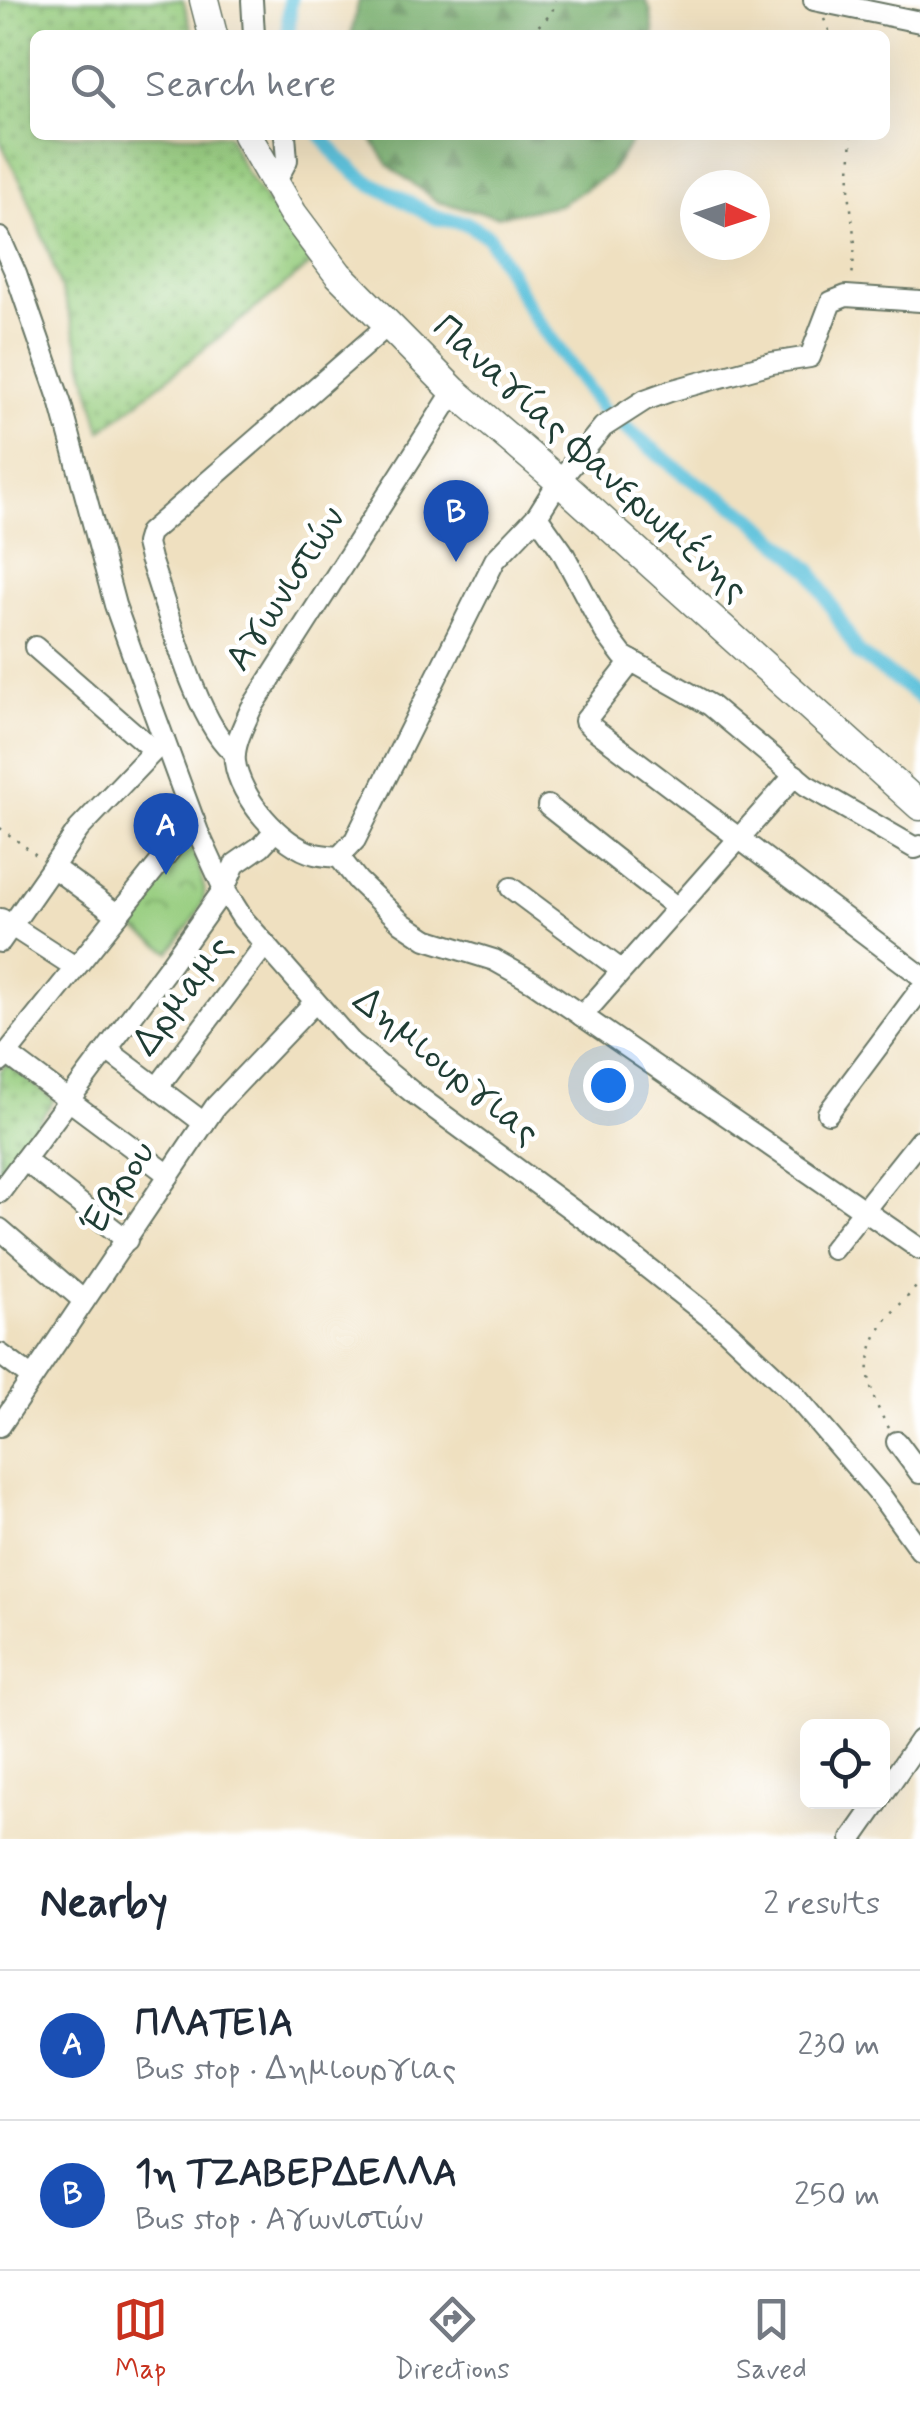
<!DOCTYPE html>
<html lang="en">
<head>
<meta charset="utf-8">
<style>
	body { margin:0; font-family:Mynerve,sans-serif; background:#f6f6f7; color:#1f2937 }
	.controls { position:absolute; right:30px; bottom:30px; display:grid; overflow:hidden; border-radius:15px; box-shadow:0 10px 40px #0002 }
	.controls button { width:90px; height:90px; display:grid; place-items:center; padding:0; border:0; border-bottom:2px solid #e0e1e3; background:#fff; color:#1f2937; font:50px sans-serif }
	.compass { position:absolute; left:680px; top:170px; width:90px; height:90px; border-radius:50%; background:#fff; box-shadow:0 10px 40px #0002; rotate:93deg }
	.you { position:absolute; left:608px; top:1085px; width:35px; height:35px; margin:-25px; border:8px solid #fff; border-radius:50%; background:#1a73e8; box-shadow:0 0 0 15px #1a73e833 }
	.badge { display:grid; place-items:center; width:65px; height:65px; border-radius:50%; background:#c8321e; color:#fff; font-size:32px; font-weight:700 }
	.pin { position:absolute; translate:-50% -82px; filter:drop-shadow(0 2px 5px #0008) }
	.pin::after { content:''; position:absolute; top:52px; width:35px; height:30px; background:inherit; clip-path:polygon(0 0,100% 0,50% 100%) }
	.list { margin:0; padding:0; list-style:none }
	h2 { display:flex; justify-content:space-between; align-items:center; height:130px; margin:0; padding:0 40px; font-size:42px }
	h2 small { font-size:32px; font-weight:400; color:#747a83 }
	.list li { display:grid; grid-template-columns:65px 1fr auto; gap:30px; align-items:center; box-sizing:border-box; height:150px; padding:0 40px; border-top:2px solid #e0e1e3 }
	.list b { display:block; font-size:38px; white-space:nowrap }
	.list p { margin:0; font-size:32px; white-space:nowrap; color:#747a83 }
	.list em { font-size:32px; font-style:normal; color:#747a83 }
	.icon { flex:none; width:55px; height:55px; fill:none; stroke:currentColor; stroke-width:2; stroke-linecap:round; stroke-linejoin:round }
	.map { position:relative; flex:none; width:920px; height:1839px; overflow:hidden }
	.search { position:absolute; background:#fff; box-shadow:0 10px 40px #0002; left:30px; right:30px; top:30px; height:110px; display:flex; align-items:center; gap:25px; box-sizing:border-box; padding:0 35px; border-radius:15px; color:#747a83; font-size:38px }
	.sheet { height:430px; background:#fff }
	nav { display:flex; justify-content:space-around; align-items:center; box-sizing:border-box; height:140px; border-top:2px solid #e0e1e3; background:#fff; font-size:28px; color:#747a83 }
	nav a { display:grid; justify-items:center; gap:5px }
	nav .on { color:#c8321e }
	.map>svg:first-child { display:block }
</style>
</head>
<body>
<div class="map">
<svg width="920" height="1839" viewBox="0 0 920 1839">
	<defs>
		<pattern id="grass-dots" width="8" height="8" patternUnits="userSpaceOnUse" patternTransform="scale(2.5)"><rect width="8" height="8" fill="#97cd7f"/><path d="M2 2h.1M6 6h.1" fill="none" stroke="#7ba869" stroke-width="1.8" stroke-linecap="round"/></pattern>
		<pattern id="forest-firs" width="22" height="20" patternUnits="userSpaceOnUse" patternTransform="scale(2.5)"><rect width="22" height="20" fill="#79b06e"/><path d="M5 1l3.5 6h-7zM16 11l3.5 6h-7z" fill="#63905b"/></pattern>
		<pattern id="park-crowns" width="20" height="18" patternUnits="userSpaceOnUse" patternTransform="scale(2.5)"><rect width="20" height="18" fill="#97cd7f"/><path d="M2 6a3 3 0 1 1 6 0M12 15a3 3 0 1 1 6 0" fill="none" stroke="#7ba869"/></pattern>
	</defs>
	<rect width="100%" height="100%" fill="#fff"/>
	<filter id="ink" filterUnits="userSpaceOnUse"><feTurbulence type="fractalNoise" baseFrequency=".01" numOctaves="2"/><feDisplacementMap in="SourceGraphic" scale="20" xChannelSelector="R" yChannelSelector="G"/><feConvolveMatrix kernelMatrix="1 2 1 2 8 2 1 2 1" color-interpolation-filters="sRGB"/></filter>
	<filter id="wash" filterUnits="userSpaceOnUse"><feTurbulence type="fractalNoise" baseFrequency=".0048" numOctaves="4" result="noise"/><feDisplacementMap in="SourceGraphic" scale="40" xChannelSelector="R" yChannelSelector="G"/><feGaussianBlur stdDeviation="2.25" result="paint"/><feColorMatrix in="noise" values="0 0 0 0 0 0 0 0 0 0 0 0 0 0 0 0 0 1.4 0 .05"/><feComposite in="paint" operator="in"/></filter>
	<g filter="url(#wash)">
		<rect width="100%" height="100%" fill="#efe0c0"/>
		<g fill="url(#grass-dots)" stroke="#5b855a" stroke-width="2.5">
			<path d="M0 0H183L193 35H35V135H228C246 183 283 222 315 261L101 431 72 322 49 253 25 190 0 141Z"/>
			<path d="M6 1063 54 1100 0 1175V1072Z"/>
		</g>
		<g fill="url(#forest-firs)" stroke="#4c7651" stroke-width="2.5">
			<path d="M359 0H645L650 9 654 35H351Z"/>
			<path d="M369 135H636L609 174 559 205 497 216 438 202 389 166Z"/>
		</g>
		<path fill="url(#park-crowns)" stroke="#5b855a" stroke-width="2.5" d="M188 838C214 905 210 895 170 952L122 921Z"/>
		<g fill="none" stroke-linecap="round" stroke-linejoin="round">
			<g stroke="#5ec2dc" stroke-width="15">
				<path d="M288 35 290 0"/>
				<path d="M321 135 339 158 365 180 437 218 466 223 489 237 533 315 602 409 685 475 752 518 811 571 858 653 920 697"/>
			</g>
		</g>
	</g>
	<g filter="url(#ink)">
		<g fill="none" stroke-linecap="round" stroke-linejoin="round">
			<g stroke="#687665" stroke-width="24">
				<g id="minor">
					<path d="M252 0 254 35"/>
					<path d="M814 0 920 22"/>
					<path d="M275 183 287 160 285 135"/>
					<path d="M0 238 16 274 61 404 115 605 135 661 198 832 224 889 243 919 351 1042 412 1092 601 1231 726 1330 791 1391 881 1496 920 1550"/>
					<path d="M454 391 251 709C244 725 233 745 235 762 239 796 281 846 315 854 323 856 331 856 339 857L355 840 495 560 537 516 559 481 603 427 645 400 670 391 772 363 810 357 831 302 846 296 920 301"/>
					<path d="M537 516 562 551 605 632 623 656 710 705 806 785 915 848 920 846"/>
					<path d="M35 647 152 749"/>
					<path d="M632 661 585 721 590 726 920 975"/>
					<path d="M235 753C198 729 166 604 150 559L146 543 149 533 388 325"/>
					<path d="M548 806 676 907"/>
					<path d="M339 857 358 881 402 923 426 939 494 960 533 982 920 1249"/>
					<path d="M54 868 118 915"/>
					<path d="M511 888 621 970"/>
					<path d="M1 919 75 967"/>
					<path d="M0 942 79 829 164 740"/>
					<path d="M582 1016 795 775"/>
					<path d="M107 1050 204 1123"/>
					<path d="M7 1054 169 1175"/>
					<path d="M0 1062 194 820"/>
					<path d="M157 1088 264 946"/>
					<path d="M828 1113 920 990"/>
					<path d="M24 1160 127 1240"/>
					<path d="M0 1192 170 965 224 889 235 864 261 846 275 831"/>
					<path d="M0 1229 84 1301"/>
					<path d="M833 1249 920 1140"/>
					<path d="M0 1354 31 1377"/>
					<path d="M0 1426 215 1107 314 1003"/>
					<path d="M897 1442 920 1473"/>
					<path d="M882 1795 920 1740"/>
					<path d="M852 1839 878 1802"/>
				</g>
			</g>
			<g stroke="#687665" stroke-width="31">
				<g id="major">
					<path d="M204 0 213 35"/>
					<path d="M247 135 293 214 338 274 454 391 559 481 920 806"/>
				</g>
			</g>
			<g stroke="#687665" stroke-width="2.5" stroke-dasharray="2.5 8" stroke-linecap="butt">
				<path d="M824 19 831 35"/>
				<path d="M531 33 552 13 555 0"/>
				<path d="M852 135 849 191 855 244 852 278"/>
				<path d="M0 828 39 857"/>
				<path d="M889 1428C868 1395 859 1359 883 1324 894 1308 910 1297 920 1281"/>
			</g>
			<use href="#minor" stroke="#fff" stroke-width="20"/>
			<use href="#major" stroke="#fff" stroke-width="28"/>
		</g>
	</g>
	<g text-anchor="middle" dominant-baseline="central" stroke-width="9" stroke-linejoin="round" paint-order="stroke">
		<g font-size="38" fill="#1f3d34" stroke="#fff">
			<text transform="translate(590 459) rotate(42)">Παναγίας Φανερωμένης</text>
			<text transform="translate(286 589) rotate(-57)">Αγωνιστών</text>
			<text transform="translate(183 996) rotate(-53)">Δρμαμς</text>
			<text transform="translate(446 1067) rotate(39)">Δημιουργιας</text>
			<text transform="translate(119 1188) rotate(-57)">Έβρου</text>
		</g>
	</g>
</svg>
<div class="controls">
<button><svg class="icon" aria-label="locate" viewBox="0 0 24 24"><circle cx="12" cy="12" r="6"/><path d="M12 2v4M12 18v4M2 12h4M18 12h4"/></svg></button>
</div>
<svg class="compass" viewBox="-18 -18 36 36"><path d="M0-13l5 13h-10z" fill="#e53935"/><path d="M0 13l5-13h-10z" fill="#747a83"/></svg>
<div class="you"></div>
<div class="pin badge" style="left:166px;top:875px;background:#1a4fb4">A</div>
<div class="pin badge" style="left:456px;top:562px;background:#1a4fb4">B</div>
<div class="search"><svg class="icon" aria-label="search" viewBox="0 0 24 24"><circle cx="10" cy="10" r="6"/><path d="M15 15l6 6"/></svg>Search here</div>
</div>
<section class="sheet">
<h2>Nearby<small>2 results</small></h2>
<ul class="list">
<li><span class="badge" style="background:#1a4fb4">A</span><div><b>ΠΛΑΤΕΙΑ</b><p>Bus stop · Δημιουργιας</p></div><em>230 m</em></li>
<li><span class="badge" style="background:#1a4fb4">B</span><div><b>1η ΤΖΑΒΕΡΔΕΛΛΑ</b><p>Bus stop · Αγωνιστών</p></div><em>250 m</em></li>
</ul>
</section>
<nav>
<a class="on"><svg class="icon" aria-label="map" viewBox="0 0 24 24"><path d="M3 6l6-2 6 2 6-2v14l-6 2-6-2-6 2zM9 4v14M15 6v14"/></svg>Map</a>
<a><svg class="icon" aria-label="directions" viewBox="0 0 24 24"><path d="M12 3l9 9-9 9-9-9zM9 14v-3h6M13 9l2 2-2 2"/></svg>Directions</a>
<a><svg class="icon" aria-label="saved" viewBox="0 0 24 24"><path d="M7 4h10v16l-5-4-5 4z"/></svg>Saved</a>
</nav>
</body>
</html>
